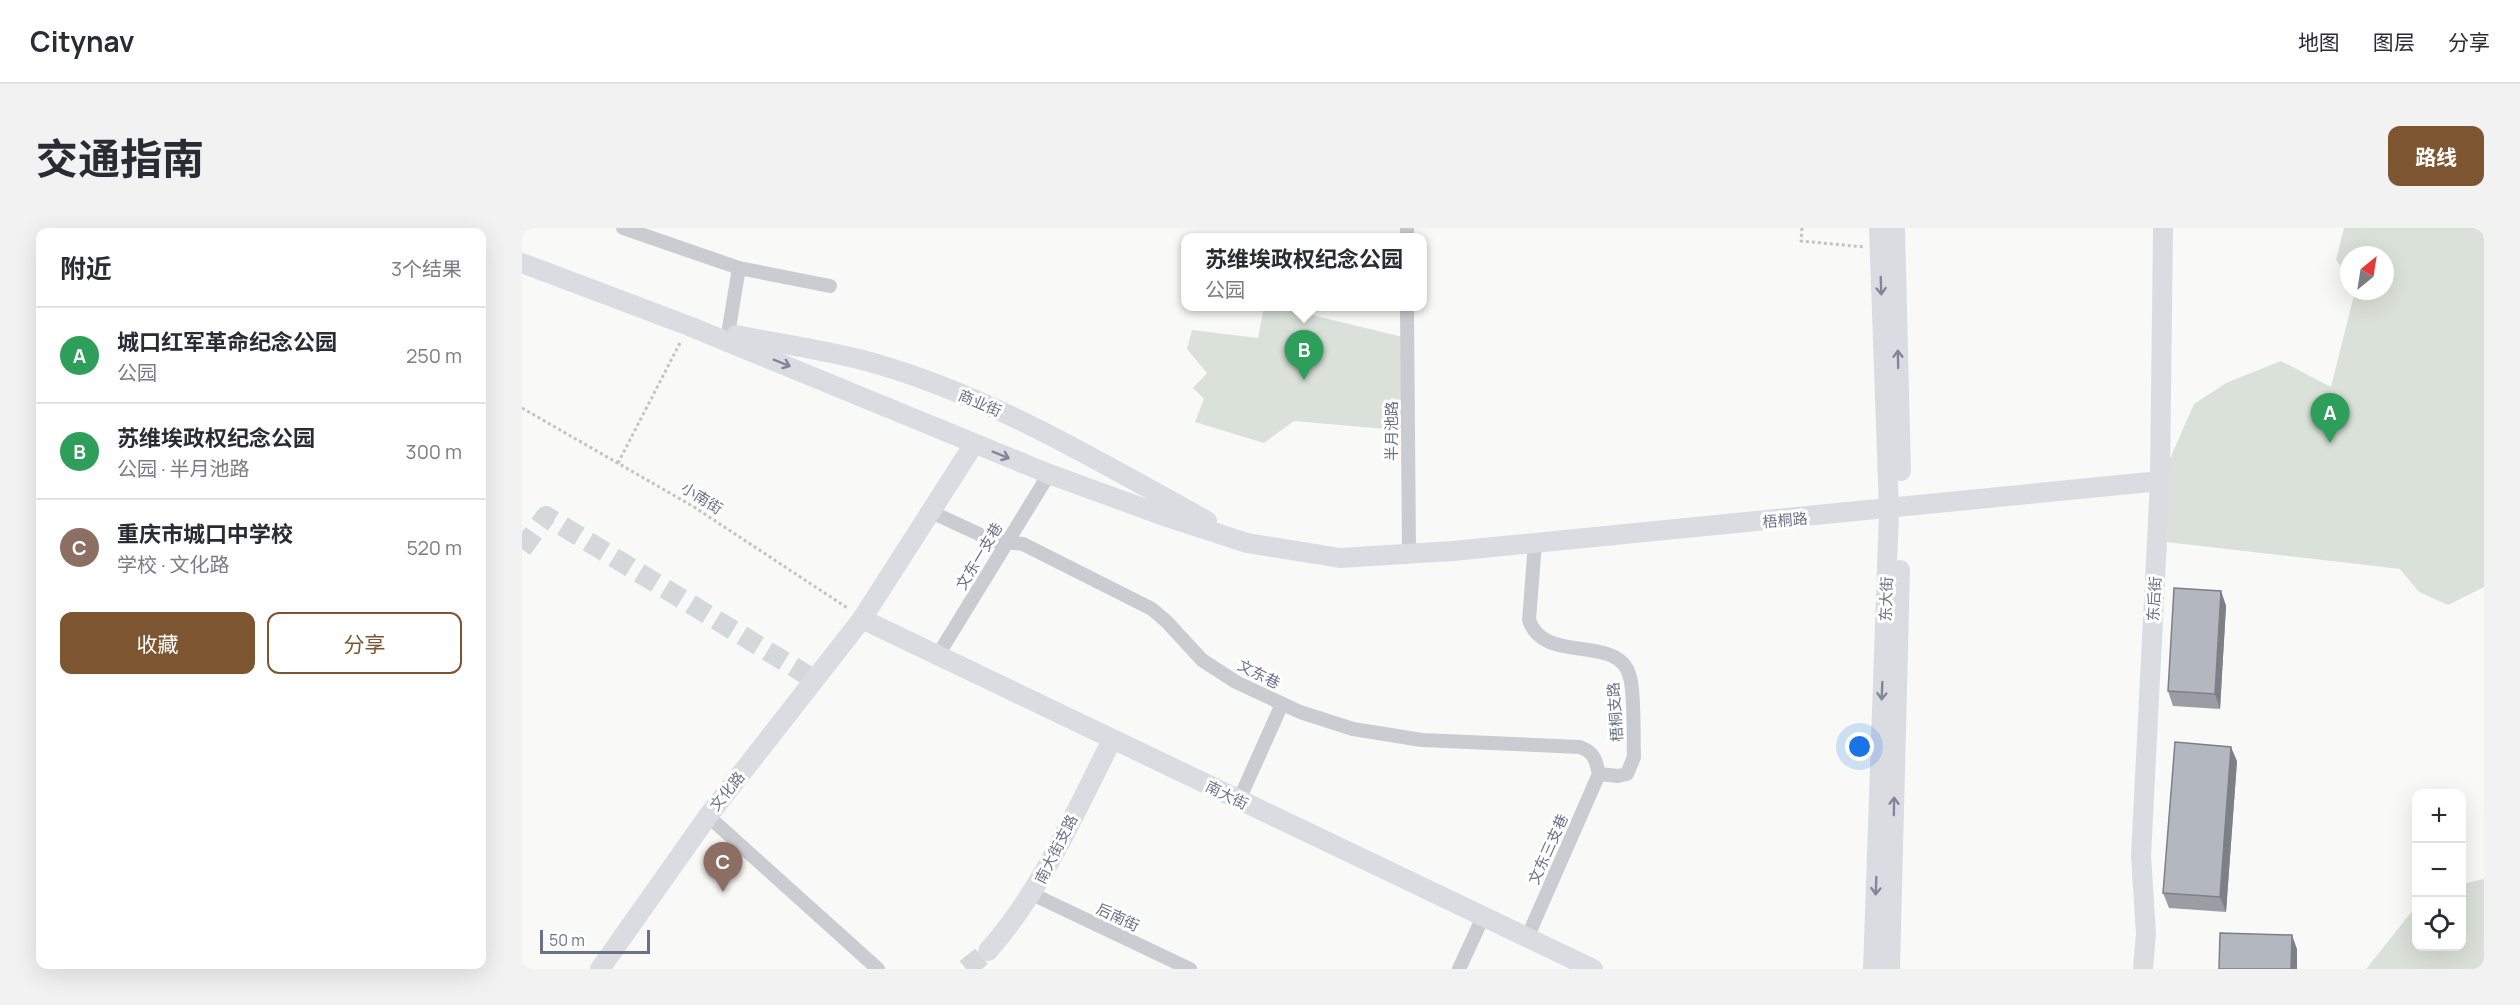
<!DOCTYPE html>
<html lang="zh">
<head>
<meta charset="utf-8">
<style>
	body { margin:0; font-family:Manrope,"Noto Sans SC",sans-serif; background:#f2f2f3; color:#2b2b33 }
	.controls { position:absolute; right:18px; bottom:18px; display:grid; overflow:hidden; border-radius:12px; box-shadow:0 6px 24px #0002 }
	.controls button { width:54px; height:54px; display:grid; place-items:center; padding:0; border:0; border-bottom:2px solid #e1e1e2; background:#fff; color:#2b2b33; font:30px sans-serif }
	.compass { position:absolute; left:1818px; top:18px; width:54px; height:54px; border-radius:50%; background:#fff; box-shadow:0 6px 24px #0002; rotate:30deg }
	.scale { position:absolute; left:18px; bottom:15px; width:110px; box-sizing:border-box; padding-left:6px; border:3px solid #697288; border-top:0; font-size:16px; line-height:21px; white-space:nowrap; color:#697288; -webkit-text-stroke:4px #fff; paint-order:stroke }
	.you { position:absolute; left:1338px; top:519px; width:21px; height:21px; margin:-15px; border:4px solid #fff; border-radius:50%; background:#1a73e8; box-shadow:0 0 0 9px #1a73e833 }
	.badge { display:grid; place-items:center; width:39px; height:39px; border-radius:50%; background:#7d5531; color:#fff; font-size:20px; font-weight:700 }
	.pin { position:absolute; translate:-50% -50px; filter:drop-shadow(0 2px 3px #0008) }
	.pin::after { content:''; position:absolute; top:32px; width:21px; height:18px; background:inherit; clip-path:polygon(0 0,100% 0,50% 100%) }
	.popup { position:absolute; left:659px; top:5px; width:246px; height:78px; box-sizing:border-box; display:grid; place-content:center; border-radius:12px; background:#fff; filter:drop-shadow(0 2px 4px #0005); font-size:20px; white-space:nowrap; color:#7c7c81 }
	.popup b { font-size:22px; color:#2b2b33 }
	.popup::after { content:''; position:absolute; left:50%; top:100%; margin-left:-12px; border:12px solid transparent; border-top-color:#fff }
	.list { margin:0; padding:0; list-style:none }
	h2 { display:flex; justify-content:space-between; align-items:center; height:78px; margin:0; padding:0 24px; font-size:26px }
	h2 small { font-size:20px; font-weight:400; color:#7c7c81 }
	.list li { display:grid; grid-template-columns:39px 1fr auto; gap:18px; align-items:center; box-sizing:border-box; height:96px; padding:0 24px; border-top:2px solid #e1e1e2 }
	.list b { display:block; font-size:22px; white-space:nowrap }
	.list p { margin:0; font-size:20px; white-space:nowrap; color:#7c7c81 }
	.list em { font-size:20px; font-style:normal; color:#7c7c81 }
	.actions { display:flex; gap:12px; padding:18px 24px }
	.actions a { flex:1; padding:14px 0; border:2px solid #7d5531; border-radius:12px; text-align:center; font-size:21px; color:#7d5531 }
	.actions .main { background:#7d5531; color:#fff }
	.icon { flex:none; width:33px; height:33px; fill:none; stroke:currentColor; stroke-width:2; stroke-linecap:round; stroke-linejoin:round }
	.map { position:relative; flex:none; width:1962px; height:741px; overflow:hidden; border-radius:12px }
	header { display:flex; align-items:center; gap:36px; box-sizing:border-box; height:84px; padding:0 30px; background:#fff; border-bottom:2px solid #e1e1e2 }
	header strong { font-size:28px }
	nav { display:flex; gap:33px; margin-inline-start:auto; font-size:21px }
	.intro { display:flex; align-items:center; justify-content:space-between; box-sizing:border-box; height:144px; padding:0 36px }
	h1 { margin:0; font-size:42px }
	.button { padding:15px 27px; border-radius:12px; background:#7d5531; color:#fff; font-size:21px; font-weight:700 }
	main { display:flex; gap:36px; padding:0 36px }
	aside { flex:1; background:#fff; border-radius:12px; box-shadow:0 6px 24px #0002 }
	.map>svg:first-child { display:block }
</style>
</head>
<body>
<header>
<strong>Citynav</strong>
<nav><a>地图</a><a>图层</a><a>分享</a></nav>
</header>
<div class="intro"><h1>交通指南</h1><a class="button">路线</a></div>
<main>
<aside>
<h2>附近<small>3个结果</small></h2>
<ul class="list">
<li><span class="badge" style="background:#2e9e5b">A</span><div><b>城口红军革命纪念公园</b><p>公园</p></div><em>250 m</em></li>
<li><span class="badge" style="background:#2e9e5b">B</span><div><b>苏维埃政权纪念公园</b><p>公园 · 半月池路</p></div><em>300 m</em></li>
<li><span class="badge" style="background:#8d6e63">C</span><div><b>重庆市城口中学校</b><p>学校 · 文化路</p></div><em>520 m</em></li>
</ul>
<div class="actions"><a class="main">收藏</a><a>分享</a></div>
</aside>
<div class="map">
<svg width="1962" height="741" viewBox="0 0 1962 741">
	<rect width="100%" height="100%" fill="#f9faf7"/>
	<g fill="#dae1d8">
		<path d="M1822 0H1962V359L1926 377 1897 364 1878 341 1635 313 1638 253 1672 176 1704 155 1759 133 1809 159 1833 63H1863V27H1827V49L1814 32Z"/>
		<path d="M742 78 757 79 885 110 886 203 772 193 742 215 673 194 682 171 671 160 685 145 665 121 670 102 736 110Z"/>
		<path d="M1962 651V741H1844L1887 687 1894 681V718H1940V656Z"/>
	</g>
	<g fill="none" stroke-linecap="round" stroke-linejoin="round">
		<g stroke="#d5d8db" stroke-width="20" stroke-dasharray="20 10" stroke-linecap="butt">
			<path d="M0 321 24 288 293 452"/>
			<path d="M444 741 466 723"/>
		</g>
		<g stroke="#c2c3c6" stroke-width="3" stroke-dasharray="3 3" stroke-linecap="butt">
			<path d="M1280 0 1279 13 1343 19"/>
			<path d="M0 180 172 279 327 381"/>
			<path d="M96 235 159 113"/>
		</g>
		<g stroke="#cbccd1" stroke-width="14">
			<path d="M101 0 217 40 308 58"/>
			<path d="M885 0V9"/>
			<path d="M885 78 887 327"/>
			<path d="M206 106 217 40"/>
			<path d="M409 284 472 313 501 316 630 381 645 394 680 432 714 454 778 484 831 501 900 512 1058 519C1072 524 1074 532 1077 546"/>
			<path d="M1013 315 1007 392C1022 438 1097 404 1108 449 1113 468 1111 507 1112 529L1105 546 1096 548 1077 546"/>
			<path d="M416 427 527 246"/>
			<path d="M717 572 760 476"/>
			<path d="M186 588 356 741"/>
			<path d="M510 666 668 741"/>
			<path d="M1005 710 1077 546"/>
			<path d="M937 741 961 689"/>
		</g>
		<g stroke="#dadce2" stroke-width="20">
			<path d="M1373 0 1379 243"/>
			<path d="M0 35 167 98 527 246 645 289 725 315 818 330 931 323 1638 253"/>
			<path d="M214 107C258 116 304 122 348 134 469 168 576 233 685 293"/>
			<path d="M340 391 1071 741"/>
			<path d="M466 723C520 662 553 584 590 512"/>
			<path d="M78 741 186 588 340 391 452 216"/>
			<path d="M1351 741 1367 282 1357 0"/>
			<path d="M1368 741 1378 342"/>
			<path d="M1621 741 1624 706 1619 628 1638 253 1641 0"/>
		</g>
	</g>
	<g fill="#9a9da4">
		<path d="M1699 363 1704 378 1698 481 1651 478 1646 463Z"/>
		<path d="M1715 533 1704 684 1647 680 1641 665Z"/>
	</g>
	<g fill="#7d8086">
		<path d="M1699 363 1704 378 1698 481 1693 466Z"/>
		<path d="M1709 519 1715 533 1704 684 1698 669Z"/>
		<path d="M1770 707 1775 721V741H1769Z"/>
	</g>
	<g fill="#b3b7bf" stroke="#7d8086" stroke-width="1.5">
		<path d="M1652 360 1699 363 1693 466 1646 463Z"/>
		<path d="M1653 514 1709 519 1698 669 1641 665Z"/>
		<path d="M1698 705 1770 707 1769 741H1697Z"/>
	</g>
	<defs><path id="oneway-shaft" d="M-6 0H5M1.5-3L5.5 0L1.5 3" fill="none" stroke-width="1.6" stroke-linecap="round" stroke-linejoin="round" transform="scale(1.5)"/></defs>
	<g stroke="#80879a">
		<use href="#oneway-shaft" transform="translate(1359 58) rotate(88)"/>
		<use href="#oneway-shaft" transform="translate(1376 131) rotate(-91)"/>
		<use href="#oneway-shaft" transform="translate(260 135) rotate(22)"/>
		<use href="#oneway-shaft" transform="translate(479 227) rotate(22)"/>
		<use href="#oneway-shaft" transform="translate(1360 463) rotate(92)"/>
		<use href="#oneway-shaft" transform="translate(1372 578) rotate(-89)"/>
		<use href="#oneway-shaft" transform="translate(1354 658) rotate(92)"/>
	</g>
	<g text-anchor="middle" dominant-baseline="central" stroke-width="6" stroke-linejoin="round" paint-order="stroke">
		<g font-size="15" fill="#697288" stroke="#fff">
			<text transform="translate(458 175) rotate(23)">商业街</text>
			<text transform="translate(869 203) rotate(-90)">半月池路</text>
			<text transform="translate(180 270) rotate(32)">小南街</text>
			<text transform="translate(1263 292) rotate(-5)">梧桐路</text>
			<text transform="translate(457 328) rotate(-59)">文东一支巷</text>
			<text transform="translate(1364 371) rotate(-88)">东大街</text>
			<text transform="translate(1632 371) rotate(-87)">东后街</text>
			<text transform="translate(737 446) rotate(27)">文东巷</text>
			<text transform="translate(1093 484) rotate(-94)">梧桐支路</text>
			<text transform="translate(205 563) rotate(-51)">文化路</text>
			<text transform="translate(705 567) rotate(26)">南大街</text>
			<text transform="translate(534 621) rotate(-63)">南大街支路</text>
			<text transform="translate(1026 621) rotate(-66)">文东三支巷</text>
			<text transform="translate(596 689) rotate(25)">后南街</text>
		</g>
	</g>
</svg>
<div class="controls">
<button>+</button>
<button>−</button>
<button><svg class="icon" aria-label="locate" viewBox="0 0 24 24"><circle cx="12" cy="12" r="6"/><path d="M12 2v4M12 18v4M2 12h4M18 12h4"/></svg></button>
</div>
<svg class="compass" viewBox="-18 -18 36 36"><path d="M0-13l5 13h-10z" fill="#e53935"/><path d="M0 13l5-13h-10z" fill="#7c7c81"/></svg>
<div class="scale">50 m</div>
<div class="you"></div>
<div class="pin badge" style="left:1808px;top:215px;background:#2e9e5b">A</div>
<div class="pin badge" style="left:782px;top:152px;background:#2e9e5b">B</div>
<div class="popup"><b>苏维埃政权纪念公园</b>公园</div>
<div class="pin badge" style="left:201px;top:664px;background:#8d6e63">C</div>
</div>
</main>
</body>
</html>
